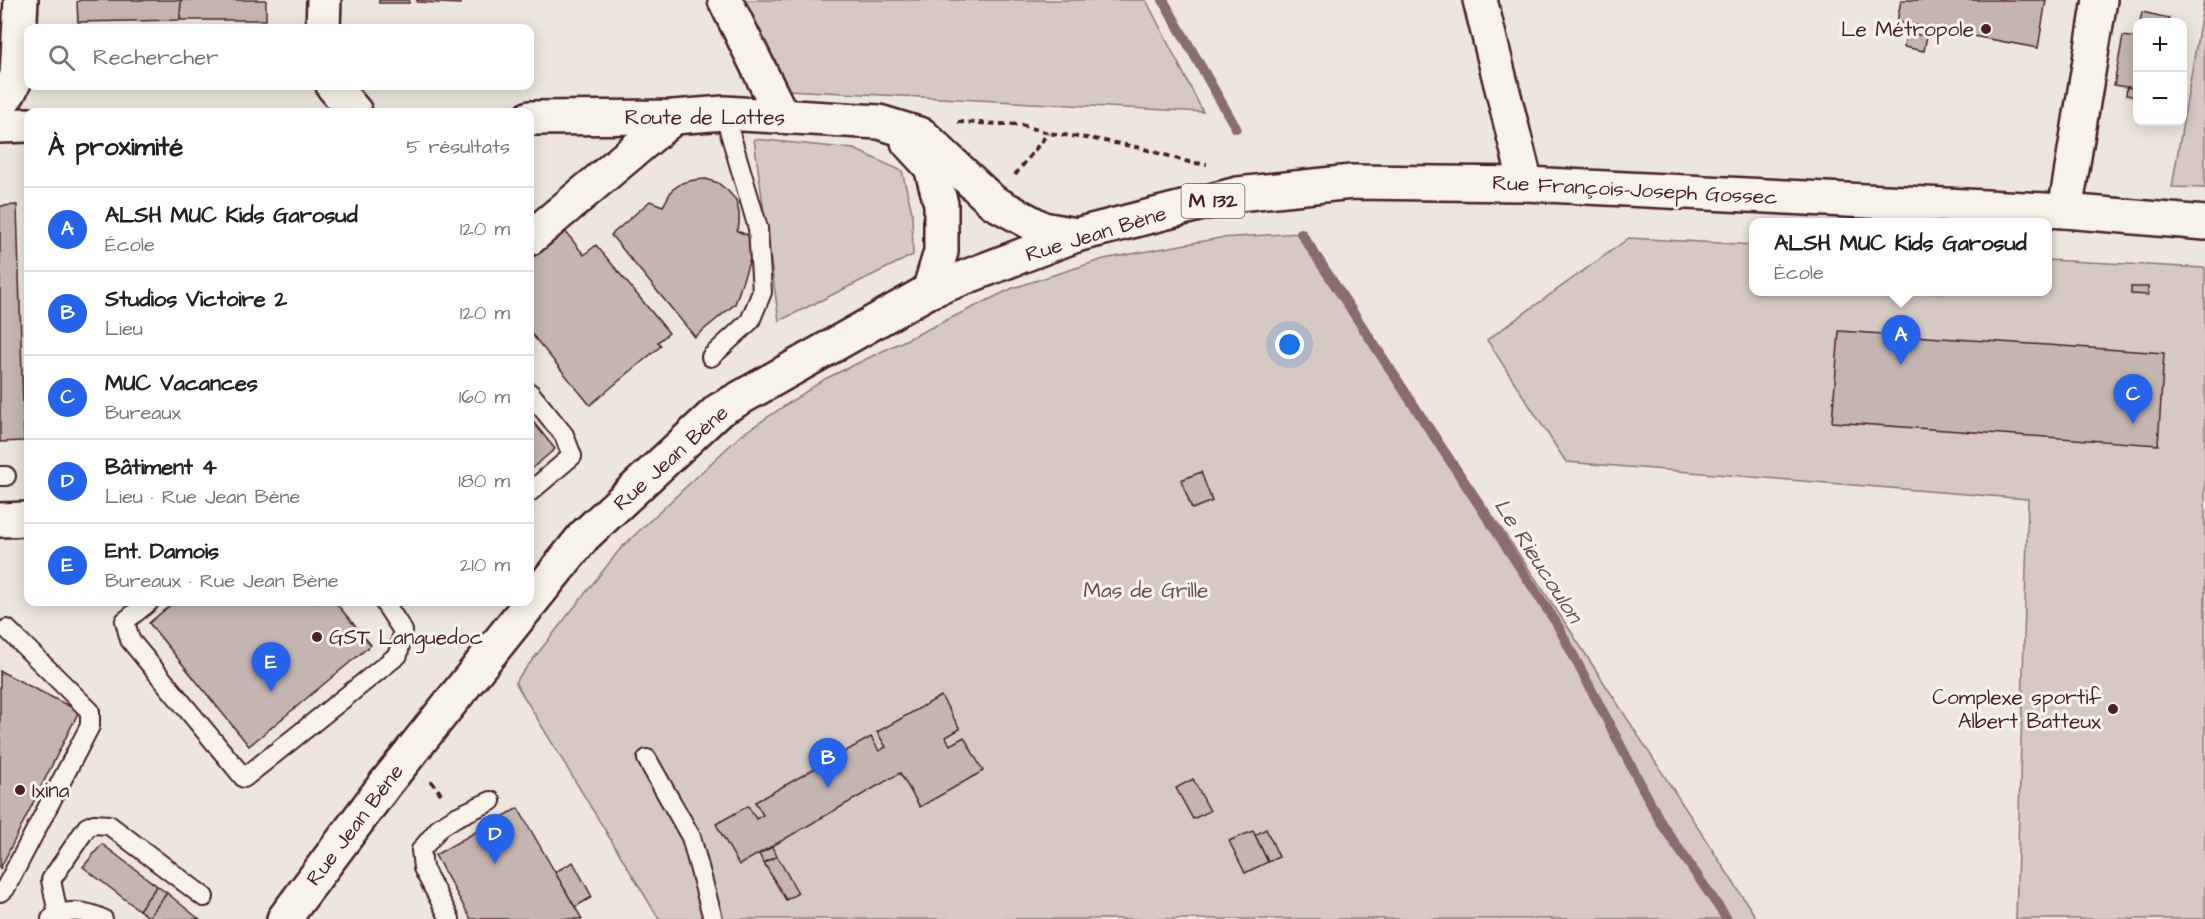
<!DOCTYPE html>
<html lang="fr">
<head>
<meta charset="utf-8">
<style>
	body { margin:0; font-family:"Architects Daughter",sans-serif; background:#f2f2f2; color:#222 }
	.controls { position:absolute; right:18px; top:18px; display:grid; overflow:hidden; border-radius:12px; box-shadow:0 3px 15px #0003 }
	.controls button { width:54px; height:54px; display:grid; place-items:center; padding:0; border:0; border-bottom:2px solid #e0e0e0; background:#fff; color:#222; font:30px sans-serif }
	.you { position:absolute; left:1290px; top:345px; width:21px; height:21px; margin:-15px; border:4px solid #fff; border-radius:50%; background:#1a73e8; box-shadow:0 0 0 9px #1a73e833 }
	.badge { display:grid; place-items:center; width:39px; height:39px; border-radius:50%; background:#2563eb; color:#fff; font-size:20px; font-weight:700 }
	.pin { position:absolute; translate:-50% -50px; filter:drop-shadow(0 2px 3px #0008) }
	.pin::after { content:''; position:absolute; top:32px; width:21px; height:18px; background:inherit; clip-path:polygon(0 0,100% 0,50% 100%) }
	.popup { position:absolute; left:1749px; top:218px; width:303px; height:78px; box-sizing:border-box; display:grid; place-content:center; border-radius:12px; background:#fff; filter:drop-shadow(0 2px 4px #0005); font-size:20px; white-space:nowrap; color:#767676 }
	.popup b { font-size:22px; color:#222 }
	.popup::after { content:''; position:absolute; left:50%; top:100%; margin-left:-12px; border:12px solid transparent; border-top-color:#fff }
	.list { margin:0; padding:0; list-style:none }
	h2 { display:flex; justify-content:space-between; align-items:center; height:78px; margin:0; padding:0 24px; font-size:26px }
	h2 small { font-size:20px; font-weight:400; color:#767676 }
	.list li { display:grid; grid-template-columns:39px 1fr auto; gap:18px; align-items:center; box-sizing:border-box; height:84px; padding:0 24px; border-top:2px solid #e0e0e0 }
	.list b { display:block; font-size:22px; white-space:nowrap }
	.list p { margin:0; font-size:20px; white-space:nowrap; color:#767676 }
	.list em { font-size:20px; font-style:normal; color:#767676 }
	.icon { flex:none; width:33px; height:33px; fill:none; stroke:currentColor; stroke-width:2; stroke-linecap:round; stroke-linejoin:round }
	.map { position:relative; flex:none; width:2205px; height:919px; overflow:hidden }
	.search { position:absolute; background:#fff; box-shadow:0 3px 15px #0003; left:24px; top:24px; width:510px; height:66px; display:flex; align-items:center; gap:15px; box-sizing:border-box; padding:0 21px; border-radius:12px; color:#767676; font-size:22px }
	.panel { position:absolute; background:#fff; box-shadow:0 3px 15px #0003; left:24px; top:108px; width:510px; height:498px; border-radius:12px }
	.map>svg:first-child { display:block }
</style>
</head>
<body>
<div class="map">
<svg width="2205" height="919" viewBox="0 0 2205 919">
	<rect width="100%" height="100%" fill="#ece6dd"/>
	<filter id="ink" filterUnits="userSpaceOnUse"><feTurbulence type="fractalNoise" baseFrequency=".0167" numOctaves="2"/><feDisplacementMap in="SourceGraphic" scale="12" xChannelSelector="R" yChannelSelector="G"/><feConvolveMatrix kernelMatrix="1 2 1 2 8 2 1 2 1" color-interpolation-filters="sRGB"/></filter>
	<g filter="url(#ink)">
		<g fill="#d5c9c2" stroke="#907476" stroke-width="1.5">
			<path d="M739 0H1146L1203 112 787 90Z"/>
			<path d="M2204 0 2205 188 2172 187Z"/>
			<path d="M754 139 854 149 902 171 912 212 913 255 779 321Z"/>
			<path d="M1301 233 1566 624 1757 919H659L515 682 621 548 741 435 825 379 1013 288 1104 259 1220 238Z"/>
			<path d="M1629 238 1754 245V292H2048V260L2205 268V919H2016L2028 499 1566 462 1487 340Z"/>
		</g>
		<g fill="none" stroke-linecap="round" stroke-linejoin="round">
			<g stroke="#896c6f" stroke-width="10">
				<path d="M1163 0 1236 128"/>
				<path d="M1301 233 1557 624 1661 823 1727 919"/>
			</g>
		</g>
		<g fill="#c4b5b0" stroke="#4a1f2b" stroke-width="1.5">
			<path d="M80 0H181L180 20 78 22 77 2Z"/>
			<path d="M181 0H266V20H180Z"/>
			<rect x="379" y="0" width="30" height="3"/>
			<path d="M417 0H461V4L417 2Z"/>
			<path d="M1901 0H2046L2038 48 1897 22Z"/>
			<path d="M2142 12 2169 18 2168 22H2140Z"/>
			<path d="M1906 33 1927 36 1924 51 1904 47Z"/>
			<path d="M2138 35V89L2114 85 2123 36 2137 38Z"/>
			<path d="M2127 87 2138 89V97L2126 95Z"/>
			<path d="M706 179 718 183 728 191 736 200 739 213V225L737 231 750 236 752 253 735 304 695 337 611 235 650 201 663 206 672 190 682 183 694 180Z"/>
			<path d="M17 205 24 441 0 442V206Z"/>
			<path d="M565 231 584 255 596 245 669 333 658 342 661 346 590 405 530 332V260Z"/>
			<path d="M2131 287H2148V295L2131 294Z"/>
			<path d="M1839 331 2164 353 2158 445 1832 422Z"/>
			<path d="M530 418 555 449 530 470Z"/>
			<path d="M1201 472 1212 501 1192 509 1181 480Z"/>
			<path d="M174 602H335L371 645 249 746 149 623Z"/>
			<path d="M0 671 79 711 0 869Z"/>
			<path d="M941 696 960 729 946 737 950 745 964 737 983 771 920 807 900 773 739 865 716 824 748 806 756 819 763 815 755 802 871 737 879 751 886 747 877 732Z"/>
			<path d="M1193 779 1210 811 1193 819 1176 788Z"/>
			<path d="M518 808 575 907 582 919H471L435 855Z"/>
			<path d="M1266 829 1279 857 1268 862 1255 835Z"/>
			<path d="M1253 831 1268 862 1245 873 1229 841Z"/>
			<path d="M102 844 157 886 139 910 83 867Z"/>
			<path d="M772 847 777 856 764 863 759 854Z"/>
			<path d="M777 856 798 893 786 900 764 863Z"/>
			<path d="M573 862 592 897 575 907 555 872Z"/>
			<path d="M157 886 167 893 149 917 139 910Z"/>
			<path d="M167 893 194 915 200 919H151L149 917Z"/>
		</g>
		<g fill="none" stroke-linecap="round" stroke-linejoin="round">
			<g stroke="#4a1f2b" stroke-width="22">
				<g id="lane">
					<path d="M711 357 750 321 762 292 758 228 724 113"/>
					<path d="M530 393 564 435 572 456 530 492"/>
					<path d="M0 476H6"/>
					<path d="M149 602 125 621 130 640 244 778 398 655 403 631 384 602"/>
					<path d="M647 759 691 837 713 919"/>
					<path d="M0 892 5 889 90 726V711L7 629"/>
					<path d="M58 914 51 880 87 827 94 824 109 825 204 897"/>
					<path d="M51 919C67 908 87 911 103 919"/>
					<path d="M450 919 423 868 421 850 440 827 456 817 491 801"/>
				</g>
			</g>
			<g stroke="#4a1f2b" stroke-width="38">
				<g id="street">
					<path d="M725 0 782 116"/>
					<path d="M1480 0 1526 184"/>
					<path d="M323 28 324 0"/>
					<path d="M333 86 355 112"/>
					<path d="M0 104 9 92 17 76 21 0"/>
					<path d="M2065 211 2100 0"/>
					<path d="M530 238 674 117"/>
					<path d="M0 520 28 519"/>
				</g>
			</g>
			<g stroke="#4a1f2b" stroke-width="38">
				<g id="secondary">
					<path d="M530 118 674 117 724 113 879 122 922 135 993 202 1043 229 1076 235"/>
					<path d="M0 126 28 125"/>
					<path d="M908 142 931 167 941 204V252L929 291"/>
				</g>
			</g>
			<g stroke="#4a1f2b" stroke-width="38">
				<path id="primary" d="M284 919 386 783 584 536 719 410 929 291 1076 235 1238 194 1352 182 1526 184 2065 211 2205 223"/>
			</g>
			<g stroke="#4a1f2b" stroke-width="4" stroke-dasharray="6 4.5" stroke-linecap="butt">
				<path d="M958 122 1021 125 1048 133 1094 139 1141 148 1192 163 1207 164"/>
				<path d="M1015 175 1048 133"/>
				<path d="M431 781 441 794"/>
			</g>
			<use href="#lane" stroke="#f7f3e8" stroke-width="18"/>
			<use href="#street" stroke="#f7f3e8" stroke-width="33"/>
			<use href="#secondary" stroke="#f7f3e8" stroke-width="33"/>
			<use href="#primary" stroke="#f7f3e8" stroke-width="33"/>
		</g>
	</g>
	<g fill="#4a1f2b" stroke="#f7f3e8" stroke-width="2">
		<circle cx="1986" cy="29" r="6"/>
		<circle cx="317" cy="637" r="6"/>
		<circle cx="2113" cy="709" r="6"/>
		<circle cx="20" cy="790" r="6"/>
	</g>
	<g text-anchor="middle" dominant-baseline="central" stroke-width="6" stroke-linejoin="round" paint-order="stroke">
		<rect fill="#f7f3e8" stroke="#7e5f64" stroke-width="1.5" x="1181.5" y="184" width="63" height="34" rx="4.5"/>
		<g font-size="20" font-weight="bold" fill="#4a1f2b">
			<text x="1213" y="201">M 132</text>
		</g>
		<g font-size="21" fill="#4a1f2b" stroke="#f7f3e8" text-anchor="end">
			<text x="1974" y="29">Le Métropole</text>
			<text x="329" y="637" text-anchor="start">GST Languedoc</text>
			<text x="2101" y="697">Complexe sportif<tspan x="2101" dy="24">Albert Batteux</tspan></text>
			<text x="32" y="790" text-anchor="start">Ixina</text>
		</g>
		<g font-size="21" fill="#4a1f2b" stroke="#f7f3e8">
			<text x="705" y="117">Route de Lattes</text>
			<text transform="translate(1635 190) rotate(3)">Rue François-Joseph Gossec</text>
			<text transform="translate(1096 234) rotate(-17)">Rue Jean Bène</text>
			<text transform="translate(671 458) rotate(-42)">Rue Jean Bène</text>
			<text transform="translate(355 825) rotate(-53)">Rue Jean Bène</text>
		</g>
		<g font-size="21" fill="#6d4a51" stroke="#f7f3e8">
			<text x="1146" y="590">Mas de Grille</text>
		</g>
		<g font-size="22" font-style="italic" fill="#6f4c53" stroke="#f7f3e8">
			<text transform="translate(1538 561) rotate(57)">Le Rieucoulon</text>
		</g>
	</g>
</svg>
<div class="controls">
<button>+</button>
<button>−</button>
</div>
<div class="you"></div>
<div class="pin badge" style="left:1901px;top:365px">A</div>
<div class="popup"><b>ALSH MUC Kids Garosud</b>École</div>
<div class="pin badge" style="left:828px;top:788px">B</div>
<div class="pin badge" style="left:2133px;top:424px">C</div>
<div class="pin badge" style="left:495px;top:864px">D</div>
<div class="pin badge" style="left:271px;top:692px">E</div>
<div class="search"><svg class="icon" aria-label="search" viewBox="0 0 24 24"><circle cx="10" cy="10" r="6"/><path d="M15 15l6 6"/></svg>Rechercher</div>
<section class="panel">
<h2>À proximité<small>5 résultats</small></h2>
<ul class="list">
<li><span class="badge">A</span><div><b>ALSH MUC Kids Garosud</b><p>École</p></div><em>120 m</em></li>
<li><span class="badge">B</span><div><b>Studios Victoire 2</b><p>Lieu</p></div><em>120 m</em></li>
<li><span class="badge">C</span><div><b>MUC Vacances</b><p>Bureaux</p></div><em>160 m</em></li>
<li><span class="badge">D</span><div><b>Bâtiment 4</b><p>Lieu · Rue Jean Bène</p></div><em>180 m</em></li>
<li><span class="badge">E</span><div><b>Ent. Damois</b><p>Bureaux · Rue Jean Bène</p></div><em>210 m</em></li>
</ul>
</section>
</div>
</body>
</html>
